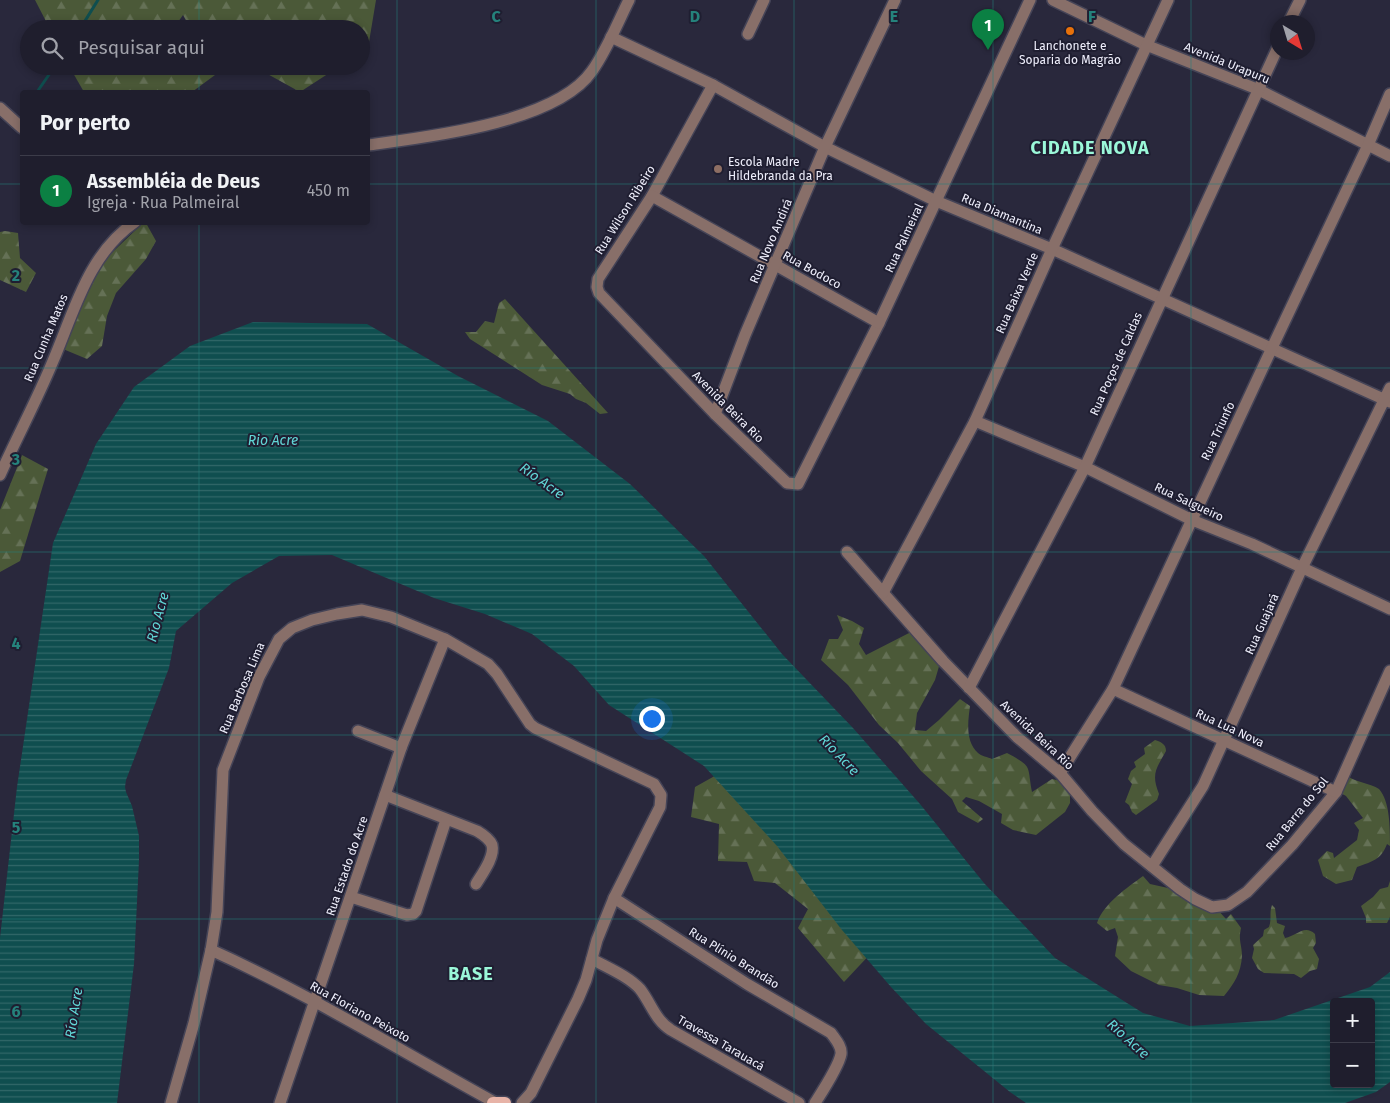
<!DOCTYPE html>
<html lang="pt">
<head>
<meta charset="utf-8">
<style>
	body { margin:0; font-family:"Fira Sans",sans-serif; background:#272735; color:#f1f3f6 }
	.controls { position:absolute; right:15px; bottom:15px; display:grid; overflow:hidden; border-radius:5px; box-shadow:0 2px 8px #0003 }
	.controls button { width:45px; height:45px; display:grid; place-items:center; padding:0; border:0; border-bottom:1px solid #3c3c49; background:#1f1e2d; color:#f1f3f6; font:25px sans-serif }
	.compass { position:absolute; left:1270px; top:15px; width:45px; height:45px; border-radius:50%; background:#1f1e2d; box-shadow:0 2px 8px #0003; rotate:142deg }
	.you { position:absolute; left:651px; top:718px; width:18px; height:18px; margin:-12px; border:4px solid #fff; border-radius:50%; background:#1a73e8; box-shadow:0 0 0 8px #1a73e833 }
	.badge { display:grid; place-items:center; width:32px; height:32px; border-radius:50%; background:#0b8043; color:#fff; font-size:16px; font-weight:700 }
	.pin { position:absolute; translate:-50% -41px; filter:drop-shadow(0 1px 2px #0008) }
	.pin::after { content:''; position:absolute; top:26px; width:18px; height:15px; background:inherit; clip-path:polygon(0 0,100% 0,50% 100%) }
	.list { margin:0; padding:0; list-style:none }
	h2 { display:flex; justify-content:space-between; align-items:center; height:65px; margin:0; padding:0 20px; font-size:21px }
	h2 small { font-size:16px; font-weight:400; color:#a1a2aa }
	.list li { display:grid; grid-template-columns:32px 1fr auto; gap:15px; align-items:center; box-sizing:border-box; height:70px; padding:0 20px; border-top:1px solid #3c3c49 }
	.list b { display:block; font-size:19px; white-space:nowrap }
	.list p { margin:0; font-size:16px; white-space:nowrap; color:#a1a2aa }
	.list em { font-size:16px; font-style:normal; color:#a1a2aa }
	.icon { flex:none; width:28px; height:28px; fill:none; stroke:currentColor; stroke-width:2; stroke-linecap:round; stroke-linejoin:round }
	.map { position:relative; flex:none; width:1390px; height:1103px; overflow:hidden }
	.search { position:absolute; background:#1f1e2d; box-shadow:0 2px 8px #0003; left:20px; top:20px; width:350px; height:55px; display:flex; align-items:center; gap:12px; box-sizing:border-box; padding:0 18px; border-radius:28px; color:#a1a2aa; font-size:19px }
	.panel { position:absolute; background:#1f1e2d; box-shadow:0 2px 8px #0003; left:20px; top:90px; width:350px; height:135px; border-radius:5px }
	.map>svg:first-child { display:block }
</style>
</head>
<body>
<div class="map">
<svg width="1390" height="1103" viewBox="0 0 1390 1103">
	<defs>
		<pattern id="forest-firs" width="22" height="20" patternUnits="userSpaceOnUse" patternTransform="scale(1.25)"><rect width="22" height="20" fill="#4b5938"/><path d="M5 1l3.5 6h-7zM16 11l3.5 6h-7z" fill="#657156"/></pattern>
		<pattern id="water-rules" width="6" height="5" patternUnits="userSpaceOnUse" patternTransform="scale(1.25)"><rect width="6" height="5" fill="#0f4e4f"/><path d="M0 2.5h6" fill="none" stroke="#326869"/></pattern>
	</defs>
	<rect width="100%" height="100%" fill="#29283c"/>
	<g fill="url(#forest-firs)">
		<path d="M35 0H376L368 48 361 53V29H191L183 15 173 29H50Z"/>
		<path d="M69 66H202L215 75 192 92H84Z"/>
		<path d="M253 66H340L300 92Z"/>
		<path d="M143 223H146L156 241 146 259 116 293 107 316 102 346 87 359 63 349 97 267Z"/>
		<path d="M5 231 18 233 20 258 36 273 26 292 0 280V232Z"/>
		<path d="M505 299 608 413 600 414 586 403 576 399 570 394 542 385 470 339 465 332H476L485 321 494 323 499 303Z"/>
		<path d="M22 455 48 469 20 561 0 572V510Z"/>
		<path d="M837 615 852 621 864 628 859 644 866 655 911 632 940 663 935 680 917 713 915 730 926 731 939 720 960 699 970 706C968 721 965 741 978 753 981 756 988 757 992 759L1007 753C1033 767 1027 765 1032 792L1052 779 1061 781 1070 787V803L1065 812 1036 835 1013 830 1001 823 1002 814 979 801 966 797 962 801 983 819 978 823 958 812 952 799 921 771 898 743 879 725 848 685 821 660 829 639H838L843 630Z"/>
		<path d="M1155 740C1161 742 1166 744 1166 751 1156 769 1151 774 1159 794L1157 800 1136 815 1132 812 1129 805 1125 802 1132 784 1128 779 1131 771 1136 767 1134 762 1145 754 1144 748Z"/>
		<path d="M729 768 874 950 844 982 798 928 808 909 775 883 754 881 747 862 718 861 719 824 691 817 695 787Z"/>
		<path d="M1349 777C1358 783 1370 783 1379 789 1390 801 1390 828 1390 846L1387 844C1381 860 1373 861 1357 867L1352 880 1336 884 1323 876 1318 860 1327 851 1333 853 1334 858 1357 840 1359 830 1354 823 1363 818 1346 796 1341 793Z"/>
		<path d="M1143 876 1150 884 1177 890 1181 898 1189 896 1216 908 1226 919 1231 914 1241 928C1238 940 1242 945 1242 956 1241 973 1234 984 1224 996L1199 995 1177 988 1159 985 1131 971 1115 956 1118 937 1115 928 1107 931 1097 923C1104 903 1127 888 1143 876Z"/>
		<path d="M1390 881V917L1387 923H1366V918L1361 906 1373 897 1380 889 1388 887Z"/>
		<path d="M1272 905 1275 908 1277 923 1285 926 1283 933 1285 938C1297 936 1304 924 1315 934L1316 943 1313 948 1319 959 1317 969 1310 971 1301 978 1294 974 1264 973 1258 969 1252 958 1254 949 1253 945 1263 936 1264 930 1269 927C1272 919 1269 913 1272 905Z"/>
	</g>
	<path fill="url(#water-rules)" fill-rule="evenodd" d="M253 322 367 324 458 376 548 421 630 484 704 556 782 654 853 728 920 804 984 883 1055 958 1143 1013 1190 1026 1274 1020 1370 987 1390 972V1082L1376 1092 1345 1103H1026L1010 1092 926 1024 891 987 842 930 777 846 704 766 609 705 574 666 532 634 485 614 434 598 332 555 279 556 232 583 176 631 169 668 126 780 125 787 126 792 132 806 139 836V860L134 964 117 1103H0V938L17 787 53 543 96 444 134 387 190 346ZM1334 1002H1371V1084H1334Z"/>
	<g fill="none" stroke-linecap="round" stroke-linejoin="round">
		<g stroke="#0f4e4f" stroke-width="3">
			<path d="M80 29 98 0"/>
			<path d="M37 92 55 66"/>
		</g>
		<g stroke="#454457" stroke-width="14">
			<g id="minor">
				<path d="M1053 0 1146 45 1257 89 1390 156"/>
				<path d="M1289 22 1300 0"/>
				<path d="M748 34 764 0"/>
				<path d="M611 37 713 85 825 147 936 201 1052 249 1390 402"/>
				<path d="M713 85 652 196 598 279 597 287 599 293 715 414 787 483 798 484 879 323 1030 0"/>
				<path d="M0 108 22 128"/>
				<path d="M368 145C427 137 556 123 592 71 607 50 617 24 629 0"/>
				<path d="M652 196 879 323"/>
				<path d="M715 414 745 335 825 147 895 0"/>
				<path d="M975 421 1085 467 1192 520 1252 544 1390 609"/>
				<path d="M0 475C17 437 37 400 53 361 74 312 88 254 135 222"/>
				<path d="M847 552 943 661 1017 737 1060 773 1092 811 1124 844 1180 889 1195 899 1212 907 1228 905 1247 892 1292 845 1336 792 1390 671"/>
				<path d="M883 593 975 421 1052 249 1168 0"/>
				<path d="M969 688 1085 467 1278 47"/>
				<path d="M1113 689 1336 792"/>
				<path d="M358 731 401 748"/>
				<path d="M1060 773 1113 689 1271 350 1368 145 1390 94"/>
				<path d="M385 795 477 831C482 834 489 838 492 845 495 857 482 874 476 884"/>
				<path d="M1152 866 1203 786 1302 568 1390 388"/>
				<path d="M351 897 407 915 413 914 416 911 446 820"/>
				<path d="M614 898 747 984 831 1033C835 1039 842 1046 841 1054 839 1066 822 1092 815 1103"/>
				<path d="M211 950C309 994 401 1051 494 1102"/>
				<path d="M592 959C608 968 628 976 640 989 651 1003 655 1020 671 1030L799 1103"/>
				<path d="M171 1103 194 1023 211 950 217 912 223 770 259 677 279 639 292 628 312 620 337 614 362 610 391 617 445 639 488 664 497 674 530 724 535 728 654 784 661 795 660 807 614 898 597 940 586 980 578 999 531 1093 522 1103"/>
				<path d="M280 1103 401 748 445 639"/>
			</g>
		</g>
		<g stroke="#454457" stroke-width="15">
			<path id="major" d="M493 1103H505"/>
		</g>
		<use href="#minor" stroke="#886f69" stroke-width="11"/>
		<use href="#major" stroke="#e7b3a7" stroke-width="12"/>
	</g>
	<path fill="none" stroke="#25827c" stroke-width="1" stroke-opacity="0.55" d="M199 0V29M397 0V1103M596 0V1103M794 0V1103M993 0V1103M1191 0V1103M199 66V92M0 184H22M368 184H1390M199 222V1103M0 368H1390M0 552H1390M0 735H1390M0 919H1390"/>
	<circle fill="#e8710a" stroke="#1f1e31" stroke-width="2" cx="1070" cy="31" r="5"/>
	<circle fill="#8d6e63" stroke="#1f1e31" stroke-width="2" cx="718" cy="169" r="5"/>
	<g text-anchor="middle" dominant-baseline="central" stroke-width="4" stroke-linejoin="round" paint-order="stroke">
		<g font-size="12" fill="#efeffc" stroke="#1f1e31">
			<text x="1070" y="46">Lanchonete e<tspan x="1070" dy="14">Soparia do Magrão</tspan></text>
			<text x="728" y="162" text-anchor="start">Escola Madre<tspan x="728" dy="14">Hildebranda da Pra</tspan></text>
		</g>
		<g font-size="12" fill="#efeffc" stroke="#1f1e31">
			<text transform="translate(1227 63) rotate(22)">Avenida Urapuru</text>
			<text transform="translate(625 210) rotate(-58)">Rua Wilson Ribeiro</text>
			<text transform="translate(1002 214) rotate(23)">Rua Diamantina</text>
			<text transform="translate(904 238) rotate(-65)">Rua Palmeiral</text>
			<text transform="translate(771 241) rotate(-67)">Rua Novo Andirá</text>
			<text transform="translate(812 270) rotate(29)">Rua Bodoco</text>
			<text transform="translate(1017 293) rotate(-66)">Rua Baixa Verde</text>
			<text transform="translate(46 338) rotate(-67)">Rua Cunha Matos</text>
			<text transform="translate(1116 364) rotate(-66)">Rua Poços de Caldas</text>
			<text transform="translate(728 407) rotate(45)">Avenida Beira Rio</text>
			<text transform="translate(1218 431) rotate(-65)">Rua Triunfo</text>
			<text transform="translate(1189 502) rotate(25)">Rua Salgueiro</text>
			<text transform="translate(1262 624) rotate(-66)">Rua Guajará</text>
			<text transform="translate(242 688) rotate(-67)">Rua Barbosa Lima</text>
			<text transform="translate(1230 728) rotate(25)">Rua Lua Nova</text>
			<text transform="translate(1037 735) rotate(43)">Avenida Beira Rio</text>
			<text transform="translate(1297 814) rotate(-51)">Rua Barra do Sol</text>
			<text transform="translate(347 866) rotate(-71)">Rua Estado do Acre</text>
			<text transform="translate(734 958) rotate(32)">Rua Plínio Brandão</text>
			<text transform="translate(360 1012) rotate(29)">Rua Floriano Peixoto</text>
			<text transform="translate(721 1043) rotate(30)">Travessa Tarauacá</text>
		</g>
		<g font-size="14" font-style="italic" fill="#61d6d6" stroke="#1f1e31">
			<text x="273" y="440">Rio Acre</text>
			<text transform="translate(542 481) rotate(36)">Río Acre</text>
			<text transform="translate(158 617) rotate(-75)">Río Acre</text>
			<text transform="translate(839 755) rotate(46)">Río Acre</text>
			<text transform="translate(74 1013) rotate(-81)">Río Acre</text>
			<text transform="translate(1128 1039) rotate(42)">Río Acre</text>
		</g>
		<g font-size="18" font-weight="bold" letter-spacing="1" fill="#9bf8d9" stroke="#1f1e31">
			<text x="1090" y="148">CIDADE NOVA</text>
			<text x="471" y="974">BASE</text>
		</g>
	</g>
	<g font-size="16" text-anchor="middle" font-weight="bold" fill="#25827c" stroke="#1f1e31" stroke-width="4" stroke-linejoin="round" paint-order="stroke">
		<text x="496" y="22">C</text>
		<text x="695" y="22">D</text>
		<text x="894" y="22">E</text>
		<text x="1092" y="22">F</text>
		<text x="16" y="281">2</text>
		<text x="16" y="465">3</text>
		<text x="16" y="649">4</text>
		<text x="16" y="833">5</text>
		<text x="16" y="1017">6</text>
	</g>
</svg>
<div class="controls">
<button>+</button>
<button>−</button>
</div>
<svg class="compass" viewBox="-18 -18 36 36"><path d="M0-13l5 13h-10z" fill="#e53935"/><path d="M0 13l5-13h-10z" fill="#a1a2aa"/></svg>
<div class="you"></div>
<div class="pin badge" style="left:988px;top:50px">1</div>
<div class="search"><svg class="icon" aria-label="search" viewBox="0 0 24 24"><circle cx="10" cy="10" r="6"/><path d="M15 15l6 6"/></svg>Pesquisar aqui</div>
<section class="panel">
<h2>Por perto<small></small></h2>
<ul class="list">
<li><span class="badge">1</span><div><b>Assembléia de Deus</b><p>Igreja · Rua Palmeiral</p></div><em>450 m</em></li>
</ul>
</section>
</div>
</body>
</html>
